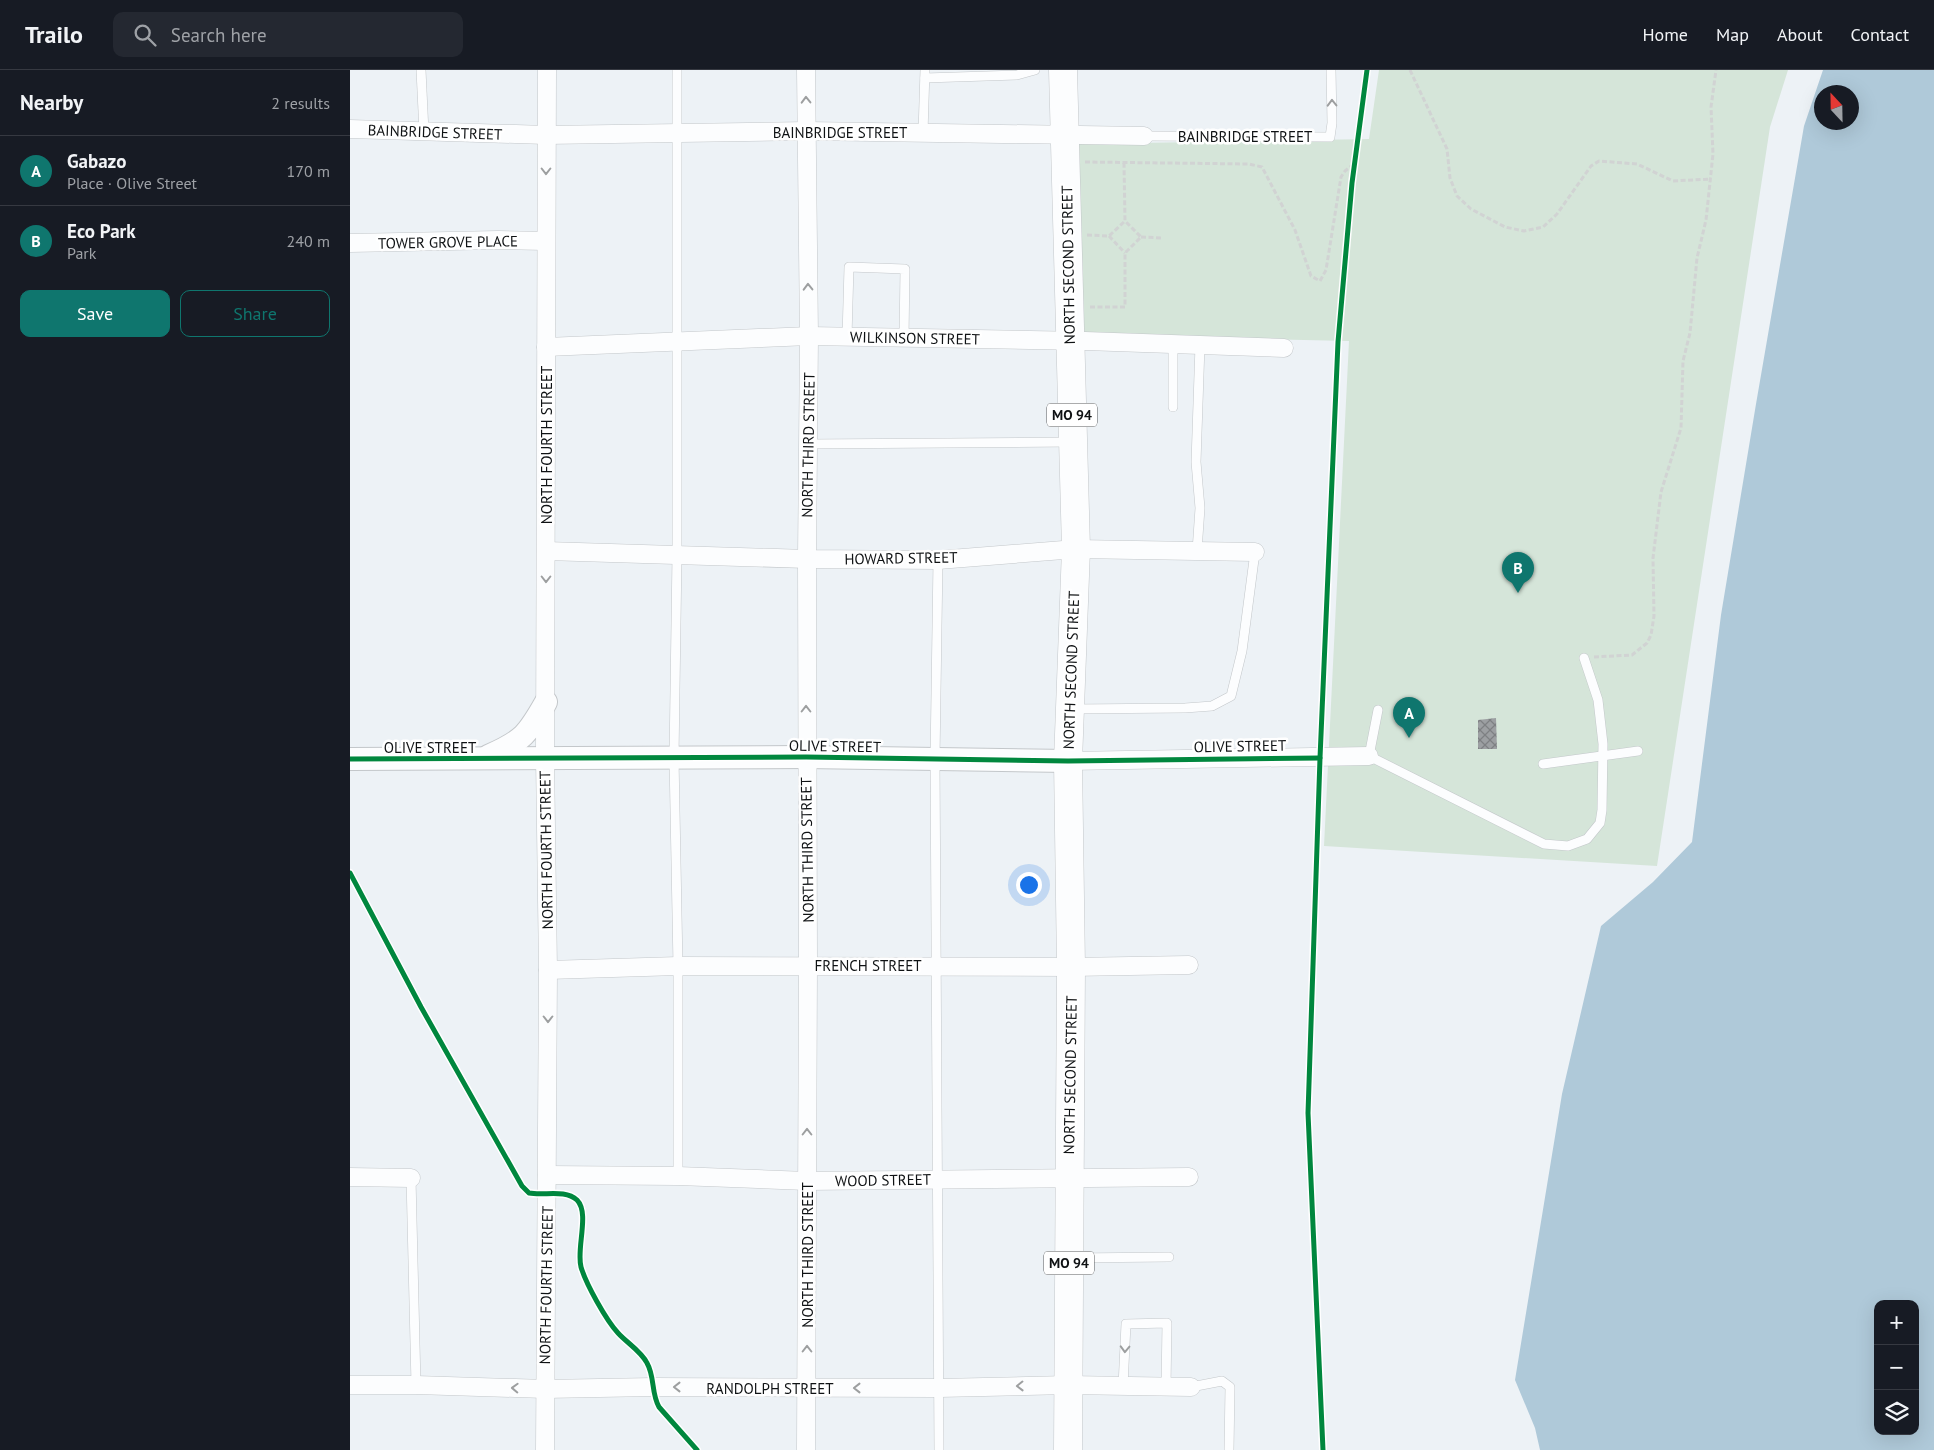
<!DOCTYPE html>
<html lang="en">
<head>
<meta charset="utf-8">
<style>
	body { margin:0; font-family:"PT Sans",sans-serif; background:#242831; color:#f1f3f6 }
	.controls { position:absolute; right:15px; bottom:15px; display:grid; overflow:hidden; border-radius:10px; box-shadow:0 5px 20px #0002 }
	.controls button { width:45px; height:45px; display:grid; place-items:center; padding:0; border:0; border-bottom:1px solid #363941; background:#171b24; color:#f1f3f6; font:25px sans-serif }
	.compass { position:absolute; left:1464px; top:15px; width:45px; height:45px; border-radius:50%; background:#171b24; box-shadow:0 5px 20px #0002; rotate:338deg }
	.you { position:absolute; left:678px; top:814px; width:18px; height:18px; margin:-12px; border:4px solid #fff; border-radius:50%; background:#1a73e8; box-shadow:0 0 0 8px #1a73e833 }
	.badge { display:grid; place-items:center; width:32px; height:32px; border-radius:50%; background:#0f766e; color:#fff; font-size:16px; font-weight:700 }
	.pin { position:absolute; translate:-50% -41px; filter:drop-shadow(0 1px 2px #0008) }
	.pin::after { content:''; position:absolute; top:26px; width:18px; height:15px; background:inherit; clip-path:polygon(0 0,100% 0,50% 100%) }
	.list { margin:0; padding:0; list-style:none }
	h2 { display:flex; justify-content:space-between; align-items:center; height:65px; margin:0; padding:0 20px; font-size:21px }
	h2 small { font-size:16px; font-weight:400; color:#9ea1a6 }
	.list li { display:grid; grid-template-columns:32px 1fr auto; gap:15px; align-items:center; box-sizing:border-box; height:70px; padding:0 20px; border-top:1px solid #363941 }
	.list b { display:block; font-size:19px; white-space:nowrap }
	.list p { margin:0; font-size:16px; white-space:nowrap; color:#9ea1a6 }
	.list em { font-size:16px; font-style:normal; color:#9ea1a6 }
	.actions { display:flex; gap:10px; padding:15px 20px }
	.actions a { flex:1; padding:11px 0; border:1px solid #0f766e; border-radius:10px; text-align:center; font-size:18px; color:#0f766e }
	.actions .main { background:#0f766e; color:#fff }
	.icon { flex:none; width:28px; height:28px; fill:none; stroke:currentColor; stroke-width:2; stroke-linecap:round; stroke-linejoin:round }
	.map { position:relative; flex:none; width:1584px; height:1380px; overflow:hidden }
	header { display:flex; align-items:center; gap:30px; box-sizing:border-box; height:70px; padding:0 25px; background:#171b24; border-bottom:1px solid #363941 }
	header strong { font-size:24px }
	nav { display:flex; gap:28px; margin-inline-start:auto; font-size:18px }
	.search { width:350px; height:45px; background:#242831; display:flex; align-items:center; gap:12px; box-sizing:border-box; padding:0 18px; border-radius:10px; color:#9ea1a6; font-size:19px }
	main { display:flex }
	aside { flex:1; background:#171b24 }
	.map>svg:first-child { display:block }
</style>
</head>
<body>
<header>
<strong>Trailo</strong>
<div class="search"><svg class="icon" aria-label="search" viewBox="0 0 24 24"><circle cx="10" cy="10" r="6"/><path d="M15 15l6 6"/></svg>Search here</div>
<nav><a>Home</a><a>Map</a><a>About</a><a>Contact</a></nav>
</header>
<main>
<aside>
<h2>Nearby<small>2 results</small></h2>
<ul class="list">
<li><span class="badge">A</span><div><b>Gabazo</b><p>Place · Olive Street</p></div><em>170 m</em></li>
<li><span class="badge">B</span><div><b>Eco Park</b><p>Park</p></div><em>240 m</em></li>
</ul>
<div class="actions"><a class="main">Save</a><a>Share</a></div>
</aside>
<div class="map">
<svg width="1584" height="1380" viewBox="0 0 1584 1380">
	<defs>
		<pattern id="building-cross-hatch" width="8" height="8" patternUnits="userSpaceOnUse" patternTransform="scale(1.25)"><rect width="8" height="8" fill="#9c9fa2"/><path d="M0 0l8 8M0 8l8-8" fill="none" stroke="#7e8083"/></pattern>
	</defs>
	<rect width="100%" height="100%" fill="#edf2f6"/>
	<path fill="#d5e5d9" d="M1029 0H1438L1420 57 1307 796 974 776 999 271 726 265 725 74 1019 69Z"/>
	<path fill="#afc9d9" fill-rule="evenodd" d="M1473 0H1584V1380H1190L1185 1358 1165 1310 1212 1024 1251 856 1303 812 1342 772 1371 545 1406 334 1454 56ZM1472 22H1502V52H1472ZM1528 1234H1565V1361H1528Z"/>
	<path fill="url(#building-cross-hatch)" d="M1146 648 1147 679H1128V650Z"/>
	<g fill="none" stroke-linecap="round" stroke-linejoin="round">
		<g stroke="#c3c7ca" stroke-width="10">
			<g id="service">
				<path d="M71 0 74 62"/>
				<path d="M327 0V485L324 688 328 896V1106"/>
				<path d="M575 8 667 5 685 0"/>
				<path d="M573 63 575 0"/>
				<path d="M794 66 980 67 982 53 981 0"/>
				<path d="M497 267 499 197 555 199 554 268"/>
				<path d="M823 274V337"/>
				<path d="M458 374 720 372"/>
				<path d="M847 481 850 438 846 392 850 275"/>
				<path d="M588 490 585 689 589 1380"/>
				<path d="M723 639 835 638 862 636 881 626 892 581 905 482"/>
				<path d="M1028 640 1019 686 1194 774 1218 776 1237 769 1250 753 1252 740 1253 674 1248 630 1234 588"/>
				<path d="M1193 694 1288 681"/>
				<path d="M61 1108 66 1315"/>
				<path d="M722 1188 819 1187"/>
				<path d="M773 1316 776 1254 817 1253 816 1317"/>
				<path d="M841 1317 872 1311 880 1317 879 1380"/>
			</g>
		</g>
		<g stroke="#c3c7ca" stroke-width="19">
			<g id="minor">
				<path d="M456 0 459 266 457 489 458 895 456 1380"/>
				<path d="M0 59 196 65 457 61 794 66"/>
				<path d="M0 173 148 170 196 171"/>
				<path d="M196 277 459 266 735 271 934 278"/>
				<path d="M196 481 457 489 588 490 726 479 905 482"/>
				<path d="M718 691 1019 686"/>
				<path d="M198 900 328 896 721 897 839 895"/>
				<path d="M197 1105 328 1106 457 1111 839 1107"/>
				<path d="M0 1107 61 1108"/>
				<path d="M0 1315H66L195 1319 303 1317 589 1318 718 1315 841 1317"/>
				<path d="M195 1380 198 900 195 687 197 0"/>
			</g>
		</g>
		<g stroke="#c3c7ca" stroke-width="24">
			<g id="tertiary">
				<path d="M138 686C173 671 178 664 196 632"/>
				<path d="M0 689 456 687 718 691"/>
			</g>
		</g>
		<g stroke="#c3c7ca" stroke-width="29">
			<path id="primary" d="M713 0 726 479 718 691 721 897 718 1380"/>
		</g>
		<g stroke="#d1d3d3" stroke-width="3" stroke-dasharray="5 2.5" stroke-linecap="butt">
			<path d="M1060 0 1097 79 1100 108 1107 126 1121 139 1155 157 1174 161 1193 157 1207 144 1241 96 1249 91 1287 94 1323 111 1361 109"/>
			<path d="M735 92 899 94 912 97 945 160 961 206 970 211 976 200 991 107 995 101 1004 94"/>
			<path d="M737 165 759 166 775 151"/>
			<path d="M759 166 775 183"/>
			<path d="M791 167 812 168"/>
			<path d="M740 237H775V183L791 167 775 151 774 93"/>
			<path d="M1244 587 1282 585 1297 573 1301 565 1304 546 1303 488 1311 422 1331 358 1333 291 1340 263 1347 188 1356 150 1363 84 1361 37 1366 0"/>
		</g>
		<use href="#service" stroke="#fcfdfe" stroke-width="9"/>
		<use href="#minor" stroke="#fcfdfe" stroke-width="18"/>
		<use href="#tertiary" stroke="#fcfdfe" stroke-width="22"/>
		<use href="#primary" stroke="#fcfdfe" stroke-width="28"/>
		<g stroke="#fff" stroke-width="8">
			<g id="cycleway">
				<path d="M0 689 456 687 718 691 970 688"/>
				<path d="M0 803 71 937 172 1116 179 1123C194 1126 215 1119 227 1130 240 1143 226 1179 231 1197 236 1214 256 1250 268 1263 277 1273 291 1281 297 1293 305 1307 301 1323 309 1337L347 1380"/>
				<path d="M973 1380 958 1043 970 688 988 272 1002 113 1017 0"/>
			</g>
		</g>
		<use href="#cycleway" stroke="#00873e" stroke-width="5"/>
	</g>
	<defs><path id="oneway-chevron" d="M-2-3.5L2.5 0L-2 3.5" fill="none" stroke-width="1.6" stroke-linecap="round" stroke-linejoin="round" transform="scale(1.25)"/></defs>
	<g stroke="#9d9fa0">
		<use href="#oneway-chevron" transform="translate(456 30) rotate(-91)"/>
		<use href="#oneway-chevron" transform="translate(982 33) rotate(-91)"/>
		<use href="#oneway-chevron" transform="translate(196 101) rotate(90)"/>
		<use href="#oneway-chevron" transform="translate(458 217) rotate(-91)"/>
		<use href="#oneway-chevron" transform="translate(196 509) rotate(90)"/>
		<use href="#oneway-chevron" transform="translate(456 639) rotate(-90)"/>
		<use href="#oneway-chevron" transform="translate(198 949) rotate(90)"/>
		<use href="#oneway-chevron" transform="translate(457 1062) rotate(-90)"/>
		<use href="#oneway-chevron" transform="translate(457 1279) rotate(-90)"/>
		<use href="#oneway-chevron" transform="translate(775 1279) rotate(92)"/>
		<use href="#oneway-chevron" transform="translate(670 1316) rotate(179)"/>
		<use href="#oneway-chevron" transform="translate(327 1317) rotate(-180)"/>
		<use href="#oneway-chevron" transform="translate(165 1318) rotate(-178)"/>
		<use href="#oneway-chevron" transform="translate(507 1318) rotate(180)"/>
	</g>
	<g text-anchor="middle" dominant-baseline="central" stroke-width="5" stroke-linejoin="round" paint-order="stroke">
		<g fill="#fff" stroke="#57595a" stroke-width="1">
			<rect x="697" y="333.5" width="50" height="23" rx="4"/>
			<rect x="694" y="1181.5" width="50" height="23" rx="4"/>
		</g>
		<g font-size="14" font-weight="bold" fill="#0f1214">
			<text x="722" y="345">MO 94</text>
			<text x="719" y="1193">MO 94</text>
		</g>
		<g font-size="15" fill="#0f1214" stroke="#fff">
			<text transform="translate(85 62) rotate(2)">BAINBRIDGE STREET</text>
			<text x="490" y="62">BAINBRIDGE STREET</text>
			<text x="895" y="66">BAINBRIDGE STREET</text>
			<text transform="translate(98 172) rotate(-1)">TOWER GROVE PLACE</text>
			<text transform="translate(718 195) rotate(-91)">NORTH SECOND STREET</text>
			<text transform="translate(565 268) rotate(1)">WILKINSON STREET</text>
			<text transform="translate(196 375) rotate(-90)">NORTH FOURTH STREET</text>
			<text transform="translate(458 375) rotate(-89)">NORTH THIRD STREET</text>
			<text transform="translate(551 488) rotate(-1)">HOWARD STREET</text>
			<text transform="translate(721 600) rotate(-88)">NORTH SECOND STREET</text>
			<text transform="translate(485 676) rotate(1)">OLIVE STREET</text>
			<text transform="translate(890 676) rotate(-1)">OLIVE STREET</text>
			<text x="80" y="677">OLIVE STREET</text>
			<text transform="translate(196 780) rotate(-91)">NORTH FOURTH STREET</text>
			<text transform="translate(457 780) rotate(-91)">NORTH THIRD STREET</text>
			<text x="518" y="895">FRENCH STREET</text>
			<text transform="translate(720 1005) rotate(-89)">NORTH SECOND STREET</text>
			<text transform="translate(533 1110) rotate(-1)">WOOD STREET</text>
			<text transform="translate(457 1185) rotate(-90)">NORTH THIRD STREET</text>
			<text transform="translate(196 1215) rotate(-89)">NORTH FOURTH STREET</text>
			<text x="420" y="1318">RANDOLPH STREET</text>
		</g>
	</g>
</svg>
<div class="controls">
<button>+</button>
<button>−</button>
<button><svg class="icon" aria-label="layers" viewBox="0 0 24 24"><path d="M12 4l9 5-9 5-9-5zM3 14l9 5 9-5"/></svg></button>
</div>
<svg class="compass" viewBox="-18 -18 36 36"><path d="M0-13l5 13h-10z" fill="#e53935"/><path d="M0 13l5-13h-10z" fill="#9ea1a6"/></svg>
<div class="you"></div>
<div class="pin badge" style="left:1059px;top:668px">A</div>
<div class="pin badge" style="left:1168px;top:523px">B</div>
</div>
</main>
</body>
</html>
